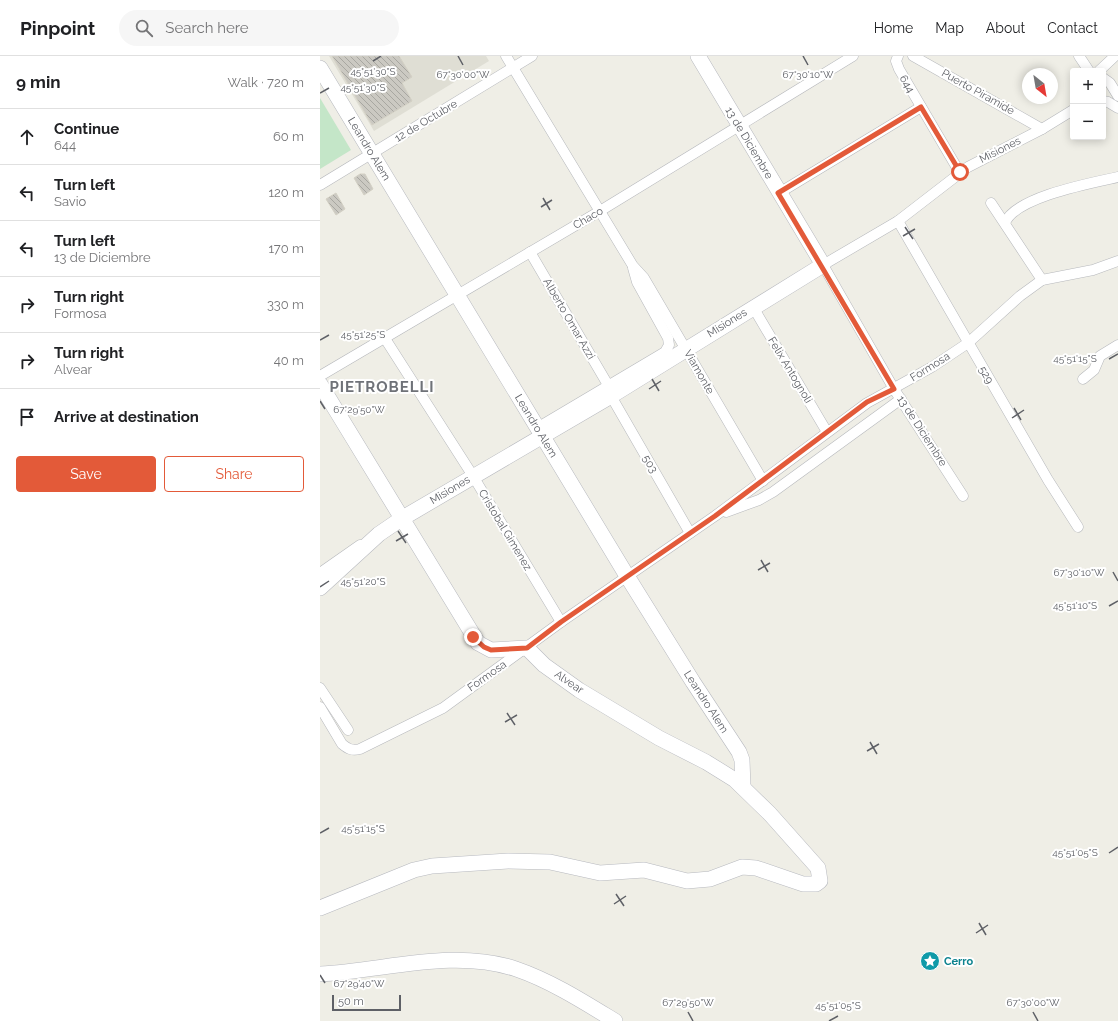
<!DOCTYPE html>
<html lang="en">
<head>
<meta charset="utf-8">
<style>
	body { margin:0; font-family:Raleway,sans-serif; background:#f6f6f6; color:#202124 }
	.controls { position:absolute; right:12px; top:12px; display:grid; overflow:hidden; border-radius:4px; box-shadow:0 2px 10px #0003 }
	.controls button { width:36px; height:36px; display:grid; place-items:center; padding:0; border:0; border-bottom:1px solid #e0e0e0; background:#fff; color:#202124; font:20px sans-serif }
	.compass { position:absolute; left:702px; top:12px; width:36px; height:36px; border-radius:50%; background:#fff; box-shadow:0 2px 10px #0003; rotate:149deg }
	.scale { position:absolute; left:12px; bottom:10px; width:69px; box-sizing:border-box; padding-left:4px; border:2px solid #5e6066; border-top:0; font-size:11px; line-height:14px; white-space:nowrap; color:#5e6066; -webkit-text-stroke:3px #fff; paint-order:stroke }
	.stop { position:absolute; width:12px; height:12px; margin:-9px; border:3px solid #e35a39; border-radius:50%; background:#fff }
	.stop.end { background:#e35a39; border-color:#fff; box-shadow:0 1px 4px #0008 }
	.list { margin:0; padding:0; list-style:none }
	h2 { display:flex; justify-content:space-between; align-items:center; height:52px; margin:0; padding:0 16px; font-size:17px }
	h2 small { font-size:13px; font-weight:400; color:#757577 }
	.list li { display:grid; grid-template-columns:26px 1fr auto; gap:12px; align-items:center; box-sizing:border-box; height:56px; padding:0 16px; border-top:1px solid #e0e0e0 }
	.list b { display:block; font-size:15px; white-space:nowrap }
	.list p { margin:0; font-size:13px; white-space:nowrap; color:#757577 }
	.list em { font-size:13px; font-style:normal; color:#757577 }
	.actions { display:flex; gap:8px; padding:12px 16px }
	.actions a { flex:1; padding:9px 0; border:1px solid #e35a39; border-radius:4px; text-align:center; font-size:14px; color:#e35a39 }
	.actions .main { background:#e35a39; color:#fff }
	.icon { flex:none; width:22px; height:22px; fill:none; stroke:currentColor; stroke-width:2; stroke-linecap:round; stroke-linejoin:round }
	.map { position:relative; flex:none; width:798px; height:965px; overflow:hidden }
	header { display:flex; align-items:center; gap:24px; box-sizing:border-box; height:56px; padding:0 20px; background:#fff; border-bottom:1px solid #e0e0e0 }
	header strong { font-size:19px }
	nav { display:flex; gap:22px; margin-inline-start:auto; font-size:14px }
	.search { width:280px; height:36px; background:#f6f6f6; display:flex; align-items:center; gap:10px; box-sizing:border-box; padding:0 14px; border-radius:22px; color:#757577; font-size:15px }
	main { display:flex }
	aside { flex:1; background:#fff }
	.map>svg:first-child { display:block }
</style>
</head>
<body>
<header>
<strong>Pinpoint</strong>
<div class="search"><svg class="icon" aria-label="search" viewBox="0 0 24 24"><circle cx="10" cy="10" r="6"/><path d="M15 15l6 6"/></svg>Search here</div>
<nav><a>Home</a><a>Map</a><a>About</a><a>Contact</a></nav>
</header>
<main>
<aside>
<h2>9 min<small>Walk · 720 m</small></h2>
<ul class="list">
<li><svg class="icon" aria-label="ahead" viewBox="0 0 24 24"><path d="M12 20V5M6 11l6-6 6 6"/></svg><div><b>Continue</b><p>644</p></div><em>60 m</em></li>
<li><svg class="icon" aria-label="left" viewBox="0 0 24 24"><path d="M17 20v-9H6M10 6l-5 5 5 5"/></svg><div><b>Turn left</b><p>Savio</p></div><em>120 m</em></li>
<li><svg class="icon" aria-label="left" viewBox="0 0 24 24"><path d="M17 20v-9H6M10 6l-5 5 5 5"/></svg><div><b>Turn left</b><p>13 de Diciembre</p></div><em>170 m</em></li>
<li><svg class="icon" aria-label="right" viewBox="0 0 24 24"><path d="M7 20v-9h11M14 6l5 5-5 5"/></svg><div><b>Turn right</b><p>Formosa</p></div><em>330 m</em></li>
<li><svg class="icon" aria-label="right" viewBox="0 0 24 24"><path d="M7 20v-9h11M14 6l5 5-5 5"/></svg><div><b>Turn right</b><p>Alvear</p></div><em>40 m</em></li>
<li><svg class="icon" aria-label="arrive" viewBox="0 0 24 24"><path d="M6 21V4h12l-3 4 3 4H6"/></svg><div><b>Arrive at destination</b></div></li>
</ul>
<div class="actions"><a class="main">Save</a><a>Share</a></div>
</aside>
<div class="map">
<svg width="798" height="965" viewBox="0 0 798 965">
	<defs>
		<pattern id="building-back-hatch" width="6" height="6" patternUnits="userSpaceOnUse"><rect width="6" height="6" fill="#cbc9c2"/><path d="M-1 5l2 2M0 0l6 6M5-1l2 2" fill="none" stroke="#a8a7a1"/></pattern>
	</defs>
	<rect width="100%" height="100%" fill="#efeee6"/>
	<path fill="#dfded4" d="M9 0H166L169 5 54 75Z"/>
	<path fill="#c4e6c8" d="M0 42 31 94 0 113Z"/>
	<g fill="url(#building-back-hatch)" stroke="#d4d1c5">
		<path d="M12 0H79L92 21 82 27 92 45 52 69Z"/>
		<path d="M40 118H45L53 133 44 139 34 122Z"/>
		<path d="M16 137 25 153 16 159 6 143Z"/>
	</g>
	<g fill="none" stroke-linecap="round" stroke-linejoin="round">
		<g stroke="#b6b8bc" stroke-width="11">
			<g id="street">
				<path d="M186 0 313 210 324 222 443 425"/>
				<path d="M578 0 576 5 579 13 640 117"/>
				<path d="M593 0 722 73"/>
				<path d="M759 0 769 15"/>
				<path d="M779 15 795 0"/>
				<path d="M783 22 790 27 798 40"/>
				<path d="M783 45 788 46 798 52"/>
				<path d="M0 129 212 0"/>
				<path d="M459 137 601 51"/>
				<path d="M671 147 722 224"/>
				<path d="M578 165 728 424 758 471"/>
				<path d="M685 167C695 141 771 127 798 121"/>
				<path d="M210 196 288 329"/>
				<path d="M433 251 507 376"/>
				<path d="M64 281 153 420 241 566"/>
				<path d="M0 320 280 155 533 0"/>
				<path d="M763 323 774 314 780 300 798 289"/>
				<path d="M291 340 370 477"/>
				<path d="M217 372 345 296 349 289 348 282 317 226 313 212"/>
				<path d="M643 440 574 333 503 209 578 165 648 111 722 73 753 54"/>
				<path d="M406 456 439 444 453 436 581 343"/>
				<path d="M0 517 40 489"/>
				<path d="M0 632 28 674"/>
				<path d="M0 651 22 688C28 693 32 695 40 693L123 652 241 566 395 460 547 347 612 311 648 287 700 240 722 224 773 214 798 205"/>
			</g>
		</g>
		<g stroke="#b7b9bf" stroke-width="16">
			<g id="secondary">
				<path d="M0 12 307 520 373 626 419 696 422 704 423 731"/>
				<path d="M0 328 158 587 171 594 207 592 224 609 259 634 339 682 386 706 415 724 450 758 498 812 500 825 496 828H483L436 812 422 811 390 823 367 825 324 814 280 817 230 806 188 805 112 810 94 814 0 852"/>
				<path d="M0 532 59 478 81 463 291 340 503 209 378 0"/>
				<path d="M0 918C64 915 133 892 196 913 231 925 264 946 295 965"/>
			</g>
		</g>
		<use href="#street" stroke="#fff" stroke-width="10"/>
		<use href="#secondary" stroke="#fff" stroke-width="15"/>
	</g>
	<g fill="none" stroke-linecap="round" stroke-linejoin="round">
		<path stroke="#e35a39" stroke-width="5" d="M153 581 164 591 171 594 207 592 241 566 395 460 547 346 574 333 458 137 601 51 640 116"/>
	</g>
	<path fill="none" stroke="#5e6066" stroke-width="1.5" d="M138 0 143 9M483 0 488 9M53 5 61 0M0 37 9 32M223 142 230 154M221 151 232 144M585 171 593 183M583 180 595 173M0 284 9 279M789 303 798 298M332 323 339 335M329 333 341 325M0 345 5 353M694 352 701 364M692 362 704 354M78 475 86 487M76 485 88 478M441 504 448 516M438 514 450 507M793 516 798 525M0 531 9 525M789 550 798 545M187 657 195 669M185 666 197 659M550 686 557 698M547 695 559 688M0 777 9 772M789 797 798 791M296 838 304 850M294 848 306 840M659 867 666 879M656 877 668 869M0 919 5 927M368 956 373 965M713 956 718 965M509 965 518 960"/>
	<defs>
		<g id="sight-disc" transform="scale(1)"><circle r="9.5" fill="#0f9aa8" stroke="#fff"/><path d="M0-6L1.8-2.2L6-1.7L2.9 1.2L3.7 5.4L0 3.3L-3.7 5.4L-2.9 1.2L-6-1.7L-1.8-2.2Z" fill="#fff"/></g>
	</defs>
	<g fill-rule="evenodd">
		<use href="#sight-disc" x="610" y="905"/>
	</g>
	<g text-anchor="middle" dominant-baseline="central" stroke-width="4" stroke-linejoin="round" paint-order="stroke">
		<g font-size="11" fill="#5e6066" stroke="#fff">
			<text transform="translate(587 28) rotate(60)">644</text>
			<text transform="translate(658 36) rotate(29)">Puerto Piramíde</text>
			<text transform="translate(106 65) rotate(-31)">12 de Octubre</text>
			<text transform="translate(429 87) rotate(59)">13 de Diciembre</text>
			<text transform="translate(49 93) rotate(59)">Leandro Alem</text>
			<text transform="translate(680 94) rotate(-27)">Misiones</text>
			<text transform="translate(268 162) rotate(-30)">Chaco</text>
			<text transform="translate(249 263) rotate(60)">Alberto Omar Azzi</text>
			<text transform="translate(407 267) rotate(-32)">Misiones</text>
			<text transform="translate(610 311) rotate(-32)">Formosa</text>
			<text transform="translate(470 314) rotate(59)">Felix Antognoli</text>
			<text transform="translate(379 316) rotate(60)">Viamonte</text>
			<text transform="translate(666 319) rotate(60)">529</text>
			<text transform="translate(216 370) rotate(59)">Leandro Alem</text>
			<text transform="translate(602 375) rotate(57)">13 de Diciembre</text>
			<text transform="translate(330 408) rotate(60)">503</text>
			<text transform="translate(130 434) rotate(-31)">Misiones</text>
			<text transform="translate(185 474) rotate(59)">Cristobal Gimenez</text>
			<text transform="translate(167 620) rotate(-35)">Formosa</text>
			<text transform="translate(249 626) rotate(34)">Alvear</text>
			<text transform="translate(386 646) rotate(57)">Leandro Alem</text>
		</g>
		<g font-size="11" font-weight="bold" fill="#0d838f" stroke="#fff" text-anchor="start">
			<text x="624" y="905">Cerro</text>
		</g>
		<g font-size="15" font-weight="bold" letter-spacing="1" fill="#6f7278" stroke="#fff">
			<text x="62" y="331">PIETROBELLI</text>
		</g>
	</g>
	<g font-size="10" text-anchor="middle" fill="#5e6066" stroke="#fff" stroke-width="4" stroke-linejoin="round" paint-order="stroke">
		<text x="53" y="19">45°51'30"S</text>
		<text x="143" y="22">67°30'00"W</text>
		<text x="488" y="22">67°30'10"W</text>
		<text x="43" y="35">45°51'30"S</text>
		<text x="43" y="282">45°51'25"S</text>
		<text x="755" y="306">45°51'15"S</text>
		<text x="39" y="357">67°29'50"W</text>
		<text x="759" y="520">67°30'10"W</text>
		<text x="43" y="529">45°51'20"S</text>
		<text x="755" y="553">45°51'10"S</text>
		<text x="43" y="776">45°51'15"S</text>
		<text x="755" y="800">45°51'05"S</text>
		<text x="39" y="931">67°29'40"W</text>
		<text x="368" y="950">67°29'50"W</text>
		<text x="713" y="950">67°30'00"W</text>
		<text x="518" y="953">45°51'05"S</text>
	</g>
</svg>
<div class="controls">
<button>+</button>
<button>−</button>
</div>
<svg class="compass" viewBox="-18 -18 36 36"><path d="M0-13l5 13h-10z" fill="#e53935"/><path d="M0 13l5-13h-10z" fill="#757577"/></svg>
<div class="scale">50 m</div>
<div class="stop" style="left:640px;top:116px"></div>
<div class="stop end" style="left:153px;top:581px"></div>
</div>
</main>
</body>
</html>
